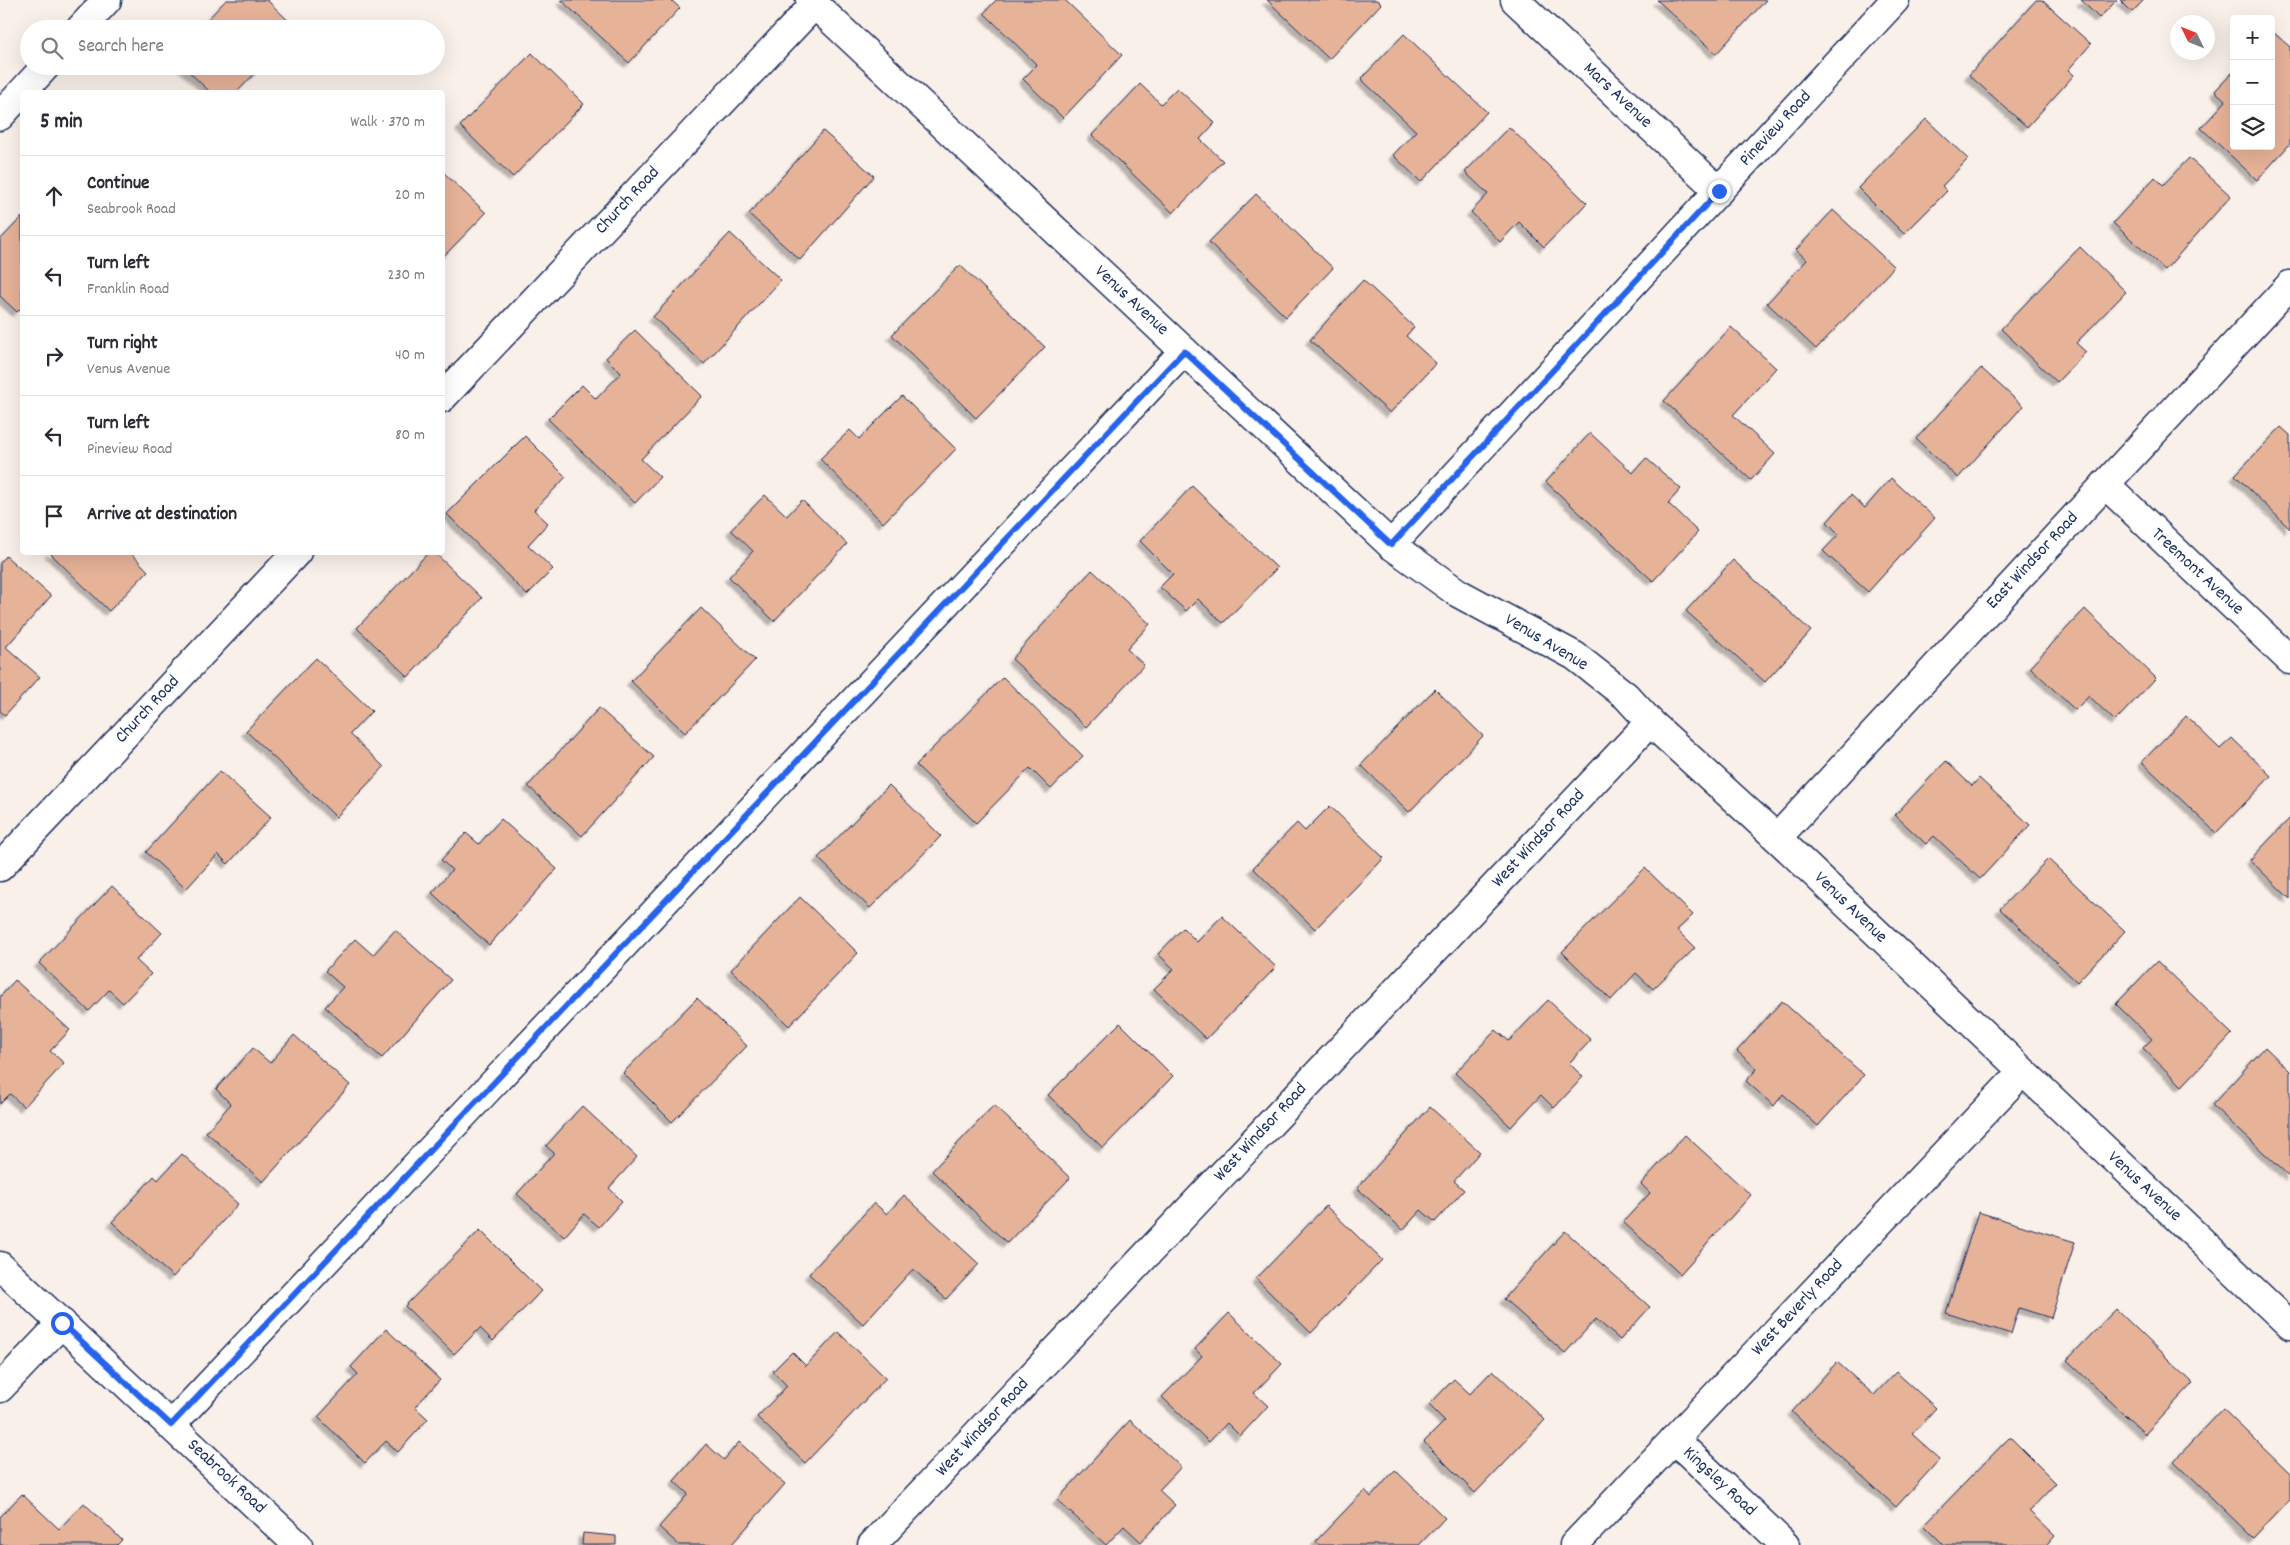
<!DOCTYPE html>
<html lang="en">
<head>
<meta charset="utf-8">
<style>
	body { margin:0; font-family:Dekko,sans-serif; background:#f2f2f3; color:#2b2b33 }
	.controls { position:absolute; right:15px; top:15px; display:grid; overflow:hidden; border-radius:5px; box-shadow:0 5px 20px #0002 }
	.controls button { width:45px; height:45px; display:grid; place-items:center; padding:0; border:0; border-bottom:1px solid #e1e1e2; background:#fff; color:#2b2b33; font:25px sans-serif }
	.compass { position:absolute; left:2170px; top:15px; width:45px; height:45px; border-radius:50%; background:#fff; box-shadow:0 5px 20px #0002; rotate:313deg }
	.stop { position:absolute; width:15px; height:15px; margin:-11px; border:4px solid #2563eb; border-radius:50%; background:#fff }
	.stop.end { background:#2563eb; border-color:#fff; box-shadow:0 1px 5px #0008 }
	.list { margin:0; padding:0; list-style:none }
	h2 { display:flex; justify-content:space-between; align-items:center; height:65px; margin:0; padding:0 20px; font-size:21px }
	h2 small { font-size:16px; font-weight:400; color:#7c7c81 }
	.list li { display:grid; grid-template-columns:32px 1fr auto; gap:15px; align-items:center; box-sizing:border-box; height:80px; padding:0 20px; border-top:1px solid #e1e1e2 }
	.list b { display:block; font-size:19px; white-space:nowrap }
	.list p { margin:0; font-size:16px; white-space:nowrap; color:#7c7c81 }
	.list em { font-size:16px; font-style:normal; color:#7c7c81 }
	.icon { flex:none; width:28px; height:28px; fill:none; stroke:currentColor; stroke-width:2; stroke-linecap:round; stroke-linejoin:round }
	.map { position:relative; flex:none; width:2290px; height:1545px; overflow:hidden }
	.search { position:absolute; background:#fff; box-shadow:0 5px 20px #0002; left:20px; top:20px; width:425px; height:55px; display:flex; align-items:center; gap:12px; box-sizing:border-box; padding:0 18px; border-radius:28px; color:#7c7c81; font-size:19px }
	.panel { position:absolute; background:#fff; box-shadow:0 5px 20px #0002; left:20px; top:90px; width:425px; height:465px; border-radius:5px }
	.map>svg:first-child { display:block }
</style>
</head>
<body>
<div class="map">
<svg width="2290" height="1545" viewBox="0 0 2290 1545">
	<defs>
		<filter id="shadow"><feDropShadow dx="-4.5" dy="4.5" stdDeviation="1" flood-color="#0004"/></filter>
	</defs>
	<rect width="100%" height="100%" fill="#faf0ea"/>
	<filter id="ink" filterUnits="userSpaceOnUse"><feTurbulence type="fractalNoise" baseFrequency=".02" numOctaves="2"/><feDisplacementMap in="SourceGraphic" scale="10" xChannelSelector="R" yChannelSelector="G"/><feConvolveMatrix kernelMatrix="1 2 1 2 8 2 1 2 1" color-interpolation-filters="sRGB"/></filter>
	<g filter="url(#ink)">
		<g fill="#e6b298" stroke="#1b2f5e" filter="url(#shadow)">
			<path d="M226 0H267L297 29H212L214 27 207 20Z"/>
			<path d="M561 0H671L680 8 629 63Z"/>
			<path d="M996 0H1065L1122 55 1063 118 1023 79 1037 65 984 13Z"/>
			<path d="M1267 0H1377L1381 4 1329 59Z"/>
			<path d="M1657 0H1766L1716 54Z"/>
			<path d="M2036 0H2042L2091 44 2068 70 2074 75 2027 127 1969 75Z"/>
			<path d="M2081 0H2117L2099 18Z"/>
			<path d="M2120 0H2144L2132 12Z"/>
			<path d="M2271 30 2290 47V144L2257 180 2201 128 2226 101 2215 91 2234 71V146H2271Z"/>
			<path d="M1404 34 1487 112 1421 182 1393 155 1416 131 1361 79Z"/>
			<path d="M532 53 584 104 513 177 460 126Z"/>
			<path d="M183 66H262L237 92H210Z"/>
			<path d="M1140 84 1161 104 1177 88 1215 123 1200 139 1223 161 1173 213 1092 135Z"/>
			<path d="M1926 119 1968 159 1942 186 1947 191 1904 234 1858 188Z"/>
			<path d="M1509 127 1587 203 1544 247 1519 222 1500 242 1471 212 1488 194 1465 172Z"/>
			<path d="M823 131 874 176 800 260 749 214Z"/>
			<path d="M2189 158 2231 196 2165 270 2113 223 2155 177 2163 185Z"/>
			<path d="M442 171 486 213 442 258Z"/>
			<path d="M1256 194 1333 268 1286 317 1209 242Z"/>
			<path d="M1833 210 1894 267 1816 349 1767 303 1807 260 1796 250Z"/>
			<path d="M22 217V307L17 312 0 296V240Z"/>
			<path d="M730 233 781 280 704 364 653 317Z"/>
			<path d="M2080 247 2126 292 2076 343 2086 352 2057 382 2001 329Z"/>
			<path d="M960 265 1045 347 976 418 892 335Z"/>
			<path d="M1363 280 1414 327 1406 336 1436 363 1390 413 1310 340Z"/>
			<path d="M1731 327 1776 368 1733 415 1775 454 1751 480 1664 401Z"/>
			<path d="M635 330 702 396 641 459 660 477 635 503 548 419 582 385 596 399 621 373 606 358Z"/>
			<path d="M1981 368 2023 406 1958 478 1916 439Z"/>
			<path d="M902 396 956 449 883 523 820 459 850 430 859 439Z"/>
			<path d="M2281 427 2290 435V529L2235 475Z"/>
			<path d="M1590 433 1633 473 1646 458 1681 489 1668 503 1698 532 1653 581 1546 482Z"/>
			<path d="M525 436 566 477 534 510 548 523 528 545 553 569 527 595 447 514Z"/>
			<path d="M1891 478 1935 518 1868 592 1823 551 1839 534 1827 522 1851 495 1865 508Z"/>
			<path d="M1192 486 1277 568 1223 623 1198 599 1186 611 1160 587 1173 574 1140 541Z"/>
			<path d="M765 495 787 516 802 500 847 544 774 621 729 577 753 551 731 530Z"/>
			<path d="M49 552H130L148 571 109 611Z"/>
			<path d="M429 552H434L482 598 408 677 357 628Z"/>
			<path d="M6 556 51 596 6 647 40 677 5 715 0 711V563Z"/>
			<path d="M1733 560 1811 631 1765 682 1686 611Z"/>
			<path d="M1092 570 1150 624 1127 649 1144 665 1086 727 1012 659Z"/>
			<path d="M701 608 755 660 685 733 631 681Z"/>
			<path d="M2085 609 2156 678 2115 721 2089 696 2075 710 2030 667Z"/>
			<path d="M316 658 372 711 350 734 384 767 336 817 246 731Z"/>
			<path d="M1003 677 1083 756 1051 789 1030 768 976 823 916 765Z"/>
			<path d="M1435 689 1483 736 1409 812 1361 765Z"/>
			<path d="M599 708 654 757 582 836 528 786Z"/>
			<path d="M2186 716 2220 749 2232 738 2271 776 2216 833 2142 762Z"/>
			<path d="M1946 761 1972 786 1979 778 2030 825 1980 879 1934 836 1926 844 1895 815Z"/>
			<path d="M220 771 271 817 228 864 218 854 186 889 146 852Z"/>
			<path d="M889 785 941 836 870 908 818 858Z"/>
			<path d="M1330 806 1384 858 1315 929 1253 868 1297 823 1305 831Z"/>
			<path d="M2290 818V899L2250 860Z"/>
			<path d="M501 819 557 869 489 945 432 893 452 870 441 860 466 833 479 844Z"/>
			<path d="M2048 859 2125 931 2077 982 2000 909Z"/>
			<path d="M1645 868 1693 915 1677 930 1695 948 1653 989 1636 973 1611 1000 1562 952Z"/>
			<path d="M112 886 162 933 136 960 151 974 123 1003 109 990 89 1011 39 963Z"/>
			<path d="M800 897 858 953 789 1026 731 970Z"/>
			<path d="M1222 916 1276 967 1206 1039 1154 989 1174 969 1158 954 1183 928 1197 942Z"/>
			<path d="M395 930 451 980 382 1058 325 1007 343 987 325 971 355 939 373 955Z"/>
			<path d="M2157 961 2232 1034 2182 1086 2143 1048 2152 1039 2116 1004Z"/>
			<path d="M15 980 70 1030 50 1051 64 1063 24 1107 10 1094 0 1104V997Z"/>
			<path d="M697 998 747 1046 672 1122 623 1073Z"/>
			<path d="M1548 1000 1591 1040 1569 1063 1583 1077 1554 1108 1541 1095 1511 1127 1455 1073 1496 1030 1509 1041Z"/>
			<path d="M1782 1001 1864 1075 1818 1126 1783 1094 1774 1106 1746 1081 1757 1069 1737 1051Z"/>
			<path d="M1120 1023 1173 1076 1103 1148 1048 1095Z"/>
			<path d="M294 1035 350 1085 263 1182 206 1132 231 1104 216 1089 253 1048 270 1063Z"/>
			<path d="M2265 1047 2290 1071V1177L2212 1105Z"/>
			<path d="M994 1105 1070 1178 1007 1243 932 1171Z"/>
			<path d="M582 1106 637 1157 609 1188 622 1201 599 1227 584 1214 564 1237 517 1194 554 1153 546 1146Z"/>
			<path d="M1430 1107 1480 1152 1454 1181 1464 1190 1435 1222 1421 1210 1403 1230 1357 1188Z"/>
			<path d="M1685 1135 1751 1195 1680 1274 1623 1222 1650 1193 1641 1184Z"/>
			<path d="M182 1154 238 1204 173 1277 112 1222 154 1176 158 1180Z"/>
			<path d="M904 1195 979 1264 946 1299 913 1269 863 1324 809 1274 874 1203 887 1214Z"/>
			<path d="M1326 1206 1382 1260 1311 1333 1256 1279Z"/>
			<path d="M1978 1212 2075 1242 2051 1318 2019 1308 2011 1334 1946 1313Z"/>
			<path d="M480 1230 541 1291 493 1341 480 1328 454 1354 405 1306Z"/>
			<path d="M1565 1231 1650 1307 1620 1340 1596 1319 1565 1353 1504 1299Z"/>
			<path d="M2116 1309 2193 1383 2145 1434 2067 1360Z"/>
			<path d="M1229 1313 1282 1364 1254 1393 1268 1406 1240 1436 1227 1423 1209 1442 1162 1397 1202 1356 1195 1349Z"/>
			<path d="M386 1329 440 1380 415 1407 428 1419 398 1452 386 1441 365 1463 318 1417 358 1374 351 1367Z"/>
			<path d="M838 1332 886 1378 805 1463 757 1417 787 1386 773 1371 792 1352 806 1366Z"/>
			<path d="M1837 1362 1874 1395 1896 1372 1936 1408 1912 1434 1940 1459 1896 1507 1792 1412Z"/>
			<path d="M1493 1370 1545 1420 1475 1493 1424 1442 1445 1421 1429 1405 1454 1379 1470 1394Z"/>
			<path d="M2223 1409 2290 1474V1499L2253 1538 2174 1461Z"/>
			<path d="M1130 1420 1181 1467 1159 1490 1175 1505 1141 1542 1124 1526 1106 1545 1057 1500Z"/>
			<path d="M2010 1437 2056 1483 2029 1511 2055 1536 2047 1545H1944L1924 1525Z"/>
			<path d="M739 1442 785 1484 731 1545H679L659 1527 688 1494 674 1481 706 1444 724 1460Z"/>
			<path d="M1395 1470 1445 1518 1419 1545H1319L1316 1541 1365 1490 1371 1497Z"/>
			<path d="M22 1494 59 1529 84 1503 122 1540 117 1545H0V1517Z"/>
			<path d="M583 1533 616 1536V1545H582Z"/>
		</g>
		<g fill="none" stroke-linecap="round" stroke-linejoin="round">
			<g stroke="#1b2f5e" stroke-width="31">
				<g id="street">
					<path d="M810 0 1391 545 1458 593 1575 656 1626 696 1650 722 1777 838 2290 1325"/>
					<path d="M1515 0 1719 191"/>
					<path d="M80 29 107 0"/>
					<path d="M0 116 46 66"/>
					<path d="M442 398 814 5"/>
					<path d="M2105 484 2290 660"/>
					<path d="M1391 545 1895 0"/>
					<path d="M1777 838 2290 285"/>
					<path d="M0 867 297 552"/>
					<path d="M0 1266 298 1545"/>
					<path d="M0 1388 62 1323"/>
					<path d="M171 1425 1184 351"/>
					<path d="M1674 1439 1785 1545"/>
					<path d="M872 1545 1650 722"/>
					<path d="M1574 1545 2022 1072"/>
				</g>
			</g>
			<use href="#street" stroke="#fff" stroke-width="28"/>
		</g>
	</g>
	<g fill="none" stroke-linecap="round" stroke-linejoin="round" filter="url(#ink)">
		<path stroke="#2563eb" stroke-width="6" d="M62 1323 171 1425 1184 351 1391 545 1719 191"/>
	</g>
	<g text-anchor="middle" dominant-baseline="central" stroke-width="5" stroke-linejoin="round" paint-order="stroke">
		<g font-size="18" fill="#1b2f5e" stroke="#fff">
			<text transform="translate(1617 96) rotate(43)">Mars Avenue</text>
			<text transform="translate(1776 129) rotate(-47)">Pineview Road</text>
			<text transform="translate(628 201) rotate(-47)">Church Road</text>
			<text transform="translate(1131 301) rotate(43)">Venus Avenue</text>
			<text transform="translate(2033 561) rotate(-47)">East Windsor Road</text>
			<text transform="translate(2197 572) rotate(43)">Treemont Avenue</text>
			<text transform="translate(1546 643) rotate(31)">Venus Avenue</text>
			<text transform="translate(148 710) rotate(-47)">Church Road</text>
			<text transform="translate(1539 839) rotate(-47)">West Windsor Road</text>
			<text transform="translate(1850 908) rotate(44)">Venus Avenue</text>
			<text transform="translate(1261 1133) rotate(-47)">West Windsor Road</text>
			<text transform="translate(2144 1187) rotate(43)">Venus Avenue</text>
			<text transform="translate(1798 1308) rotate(-47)">West Beverly Road</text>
			<text transform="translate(983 1428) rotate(-47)">West Windsor Road</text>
			<text transform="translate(226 1477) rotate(43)">Seabrook Road</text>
			<text transform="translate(1719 1482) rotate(43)">Kingsley Road</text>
		</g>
	</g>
</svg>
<div class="controls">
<button>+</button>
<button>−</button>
<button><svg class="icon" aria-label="layers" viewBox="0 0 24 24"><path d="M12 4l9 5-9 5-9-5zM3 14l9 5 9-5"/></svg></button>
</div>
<svg class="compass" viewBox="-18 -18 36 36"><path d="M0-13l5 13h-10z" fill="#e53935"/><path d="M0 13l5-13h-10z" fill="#7c7c81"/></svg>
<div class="stop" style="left:62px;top:1323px"></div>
<div class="stop end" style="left:1719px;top:191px"></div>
<div class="search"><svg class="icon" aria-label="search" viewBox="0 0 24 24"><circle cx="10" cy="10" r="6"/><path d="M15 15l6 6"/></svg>Search here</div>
<section class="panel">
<h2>5 min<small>Walk · 370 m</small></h2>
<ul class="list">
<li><svg class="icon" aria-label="ahead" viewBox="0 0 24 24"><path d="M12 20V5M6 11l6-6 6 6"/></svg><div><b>Continue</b><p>Seabrook Road</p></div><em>20 m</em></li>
<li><svg class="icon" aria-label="left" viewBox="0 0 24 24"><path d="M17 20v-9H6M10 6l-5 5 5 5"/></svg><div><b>Turn left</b><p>Franklin Road</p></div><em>230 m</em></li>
<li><svg class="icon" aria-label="right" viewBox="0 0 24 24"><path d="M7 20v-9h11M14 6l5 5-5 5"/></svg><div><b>Turn right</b><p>Venus Avenue</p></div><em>40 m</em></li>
<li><svg class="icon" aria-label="left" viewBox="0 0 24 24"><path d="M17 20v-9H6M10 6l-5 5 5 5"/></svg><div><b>Turn left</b><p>Pineview Road</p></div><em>80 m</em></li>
<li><svg class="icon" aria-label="arrive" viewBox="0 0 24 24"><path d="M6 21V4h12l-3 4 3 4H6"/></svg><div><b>Arrive at destination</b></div></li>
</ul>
</section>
</div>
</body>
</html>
